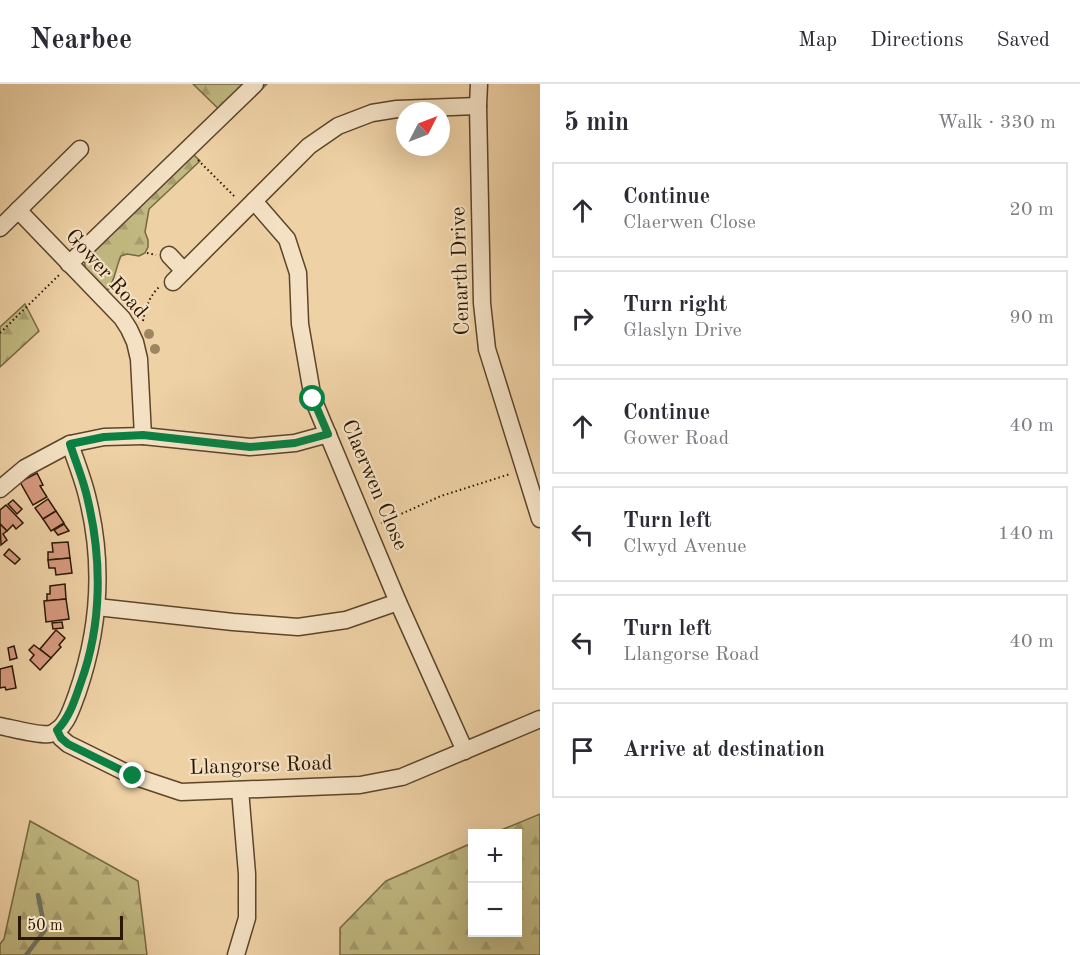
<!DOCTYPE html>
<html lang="en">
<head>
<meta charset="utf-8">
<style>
	body { margin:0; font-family:"Old Standard TT",serif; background:#f7f7f7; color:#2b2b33 }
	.controls { position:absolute; right:18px; bottom:18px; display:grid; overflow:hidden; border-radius:0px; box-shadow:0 6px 24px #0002 }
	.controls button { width:54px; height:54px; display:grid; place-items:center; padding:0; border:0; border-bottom:2px solid #e1e1e2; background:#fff; color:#2b2b33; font:30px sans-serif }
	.compass { position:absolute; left:396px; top:18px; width:54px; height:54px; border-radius:50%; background:#fff; box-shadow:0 6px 24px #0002; rotate:48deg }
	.scale { position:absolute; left:18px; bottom:15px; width:105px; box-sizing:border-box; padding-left:6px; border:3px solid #2b1600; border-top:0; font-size:16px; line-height:21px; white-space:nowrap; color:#2b1600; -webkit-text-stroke:4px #f4e1c4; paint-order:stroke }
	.stop { position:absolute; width:18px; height:18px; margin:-14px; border:4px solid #0b8043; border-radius:50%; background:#fff }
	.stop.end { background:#0b8043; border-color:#fff; box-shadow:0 2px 6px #0008 }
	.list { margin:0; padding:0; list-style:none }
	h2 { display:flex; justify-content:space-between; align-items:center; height:78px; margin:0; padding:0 24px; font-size:26px }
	h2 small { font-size:20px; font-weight:400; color:#7c7c81 }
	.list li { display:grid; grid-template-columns:39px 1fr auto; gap:18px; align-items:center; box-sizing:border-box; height:96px; margin:0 12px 12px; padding:0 12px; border:2px solid #e1e1e2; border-radius:0px }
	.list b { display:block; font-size:22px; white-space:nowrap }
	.list p { margin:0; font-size:20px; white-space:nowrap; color:#7c7c81 }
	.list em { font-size:20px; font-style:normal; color:#7c7c81 }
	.icon { flex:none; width:33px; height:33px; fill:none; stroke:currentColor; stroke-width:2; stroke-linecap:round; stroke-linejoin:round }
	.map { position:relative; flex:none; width:540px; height:871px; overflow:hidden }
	header { display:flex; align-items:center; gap:36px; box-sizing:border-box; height:84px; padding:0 30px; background:#fff; border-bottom:2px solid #e1e1e2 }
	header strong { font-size:28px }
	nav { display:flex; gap:33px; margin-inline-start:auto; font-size:21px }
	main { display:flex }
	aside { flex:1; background:#fff }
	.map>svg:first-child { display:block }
</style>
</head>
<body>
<header>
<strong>Nearbee</strong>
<nav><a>Map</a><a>Directions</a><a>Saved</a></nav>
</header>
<main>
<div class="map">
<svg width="540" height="871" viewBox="0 0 540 871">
	<defs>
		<pattern id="forest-firs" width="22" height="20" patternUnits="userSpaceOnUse" patternTransform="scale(1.5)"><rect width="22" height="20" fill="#c1b981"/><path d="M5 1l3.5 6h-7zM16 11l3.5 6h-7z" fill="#a69e6e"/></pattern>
	</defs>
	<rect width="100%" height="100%" fill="#eed1a5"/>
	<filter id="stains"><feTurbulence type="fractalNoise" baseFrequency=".00333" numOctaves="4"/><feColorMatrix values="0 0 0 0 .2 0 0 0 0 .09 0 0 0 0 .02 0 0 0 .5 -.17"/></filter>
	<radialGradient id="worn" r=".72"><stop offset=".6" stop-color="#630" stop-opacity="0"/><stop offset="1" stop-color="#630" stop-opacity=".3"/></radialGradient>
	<g fill="url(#forest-firs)" stroke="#766840" stroke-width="1.5">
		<path d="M193 0H267L230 36Z"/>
		<path d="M188 65 200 77 149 125 145 148 148 156V163L145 169 139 172 127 170 121 172C116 183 115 194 109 205L101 207 86 189 84 175Z"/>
		<path d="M25 220 39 247 0 283V243Z"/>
		<path d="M540 730V871H340V844L386 797 472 759V848H518V750L494 749Z"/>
		<path d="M30 737 138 797 147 871H0V860L4 855Z"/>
	</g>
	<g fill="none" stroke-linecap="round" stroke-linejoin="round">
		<path stroke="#6d7765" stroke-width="4.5" d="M26 871 45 846 38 811"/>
	</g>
	<g fill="#d7997f" stroke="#2b1600" stroke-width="1.5">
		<path d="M37 389 43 401 40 402 47 413 33 421 20 398Z"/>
		<path d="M48 415 56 427 43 435 35 424Z"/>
		<path d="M13 416 22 425 17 430 8 420Z"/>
		<path d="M6 421 23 439 16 445 13 441 7 447 0 440V426Z"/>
		<path d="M56 427 64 439 51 447 43 435Z"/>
		<path d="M0 440 7 447 3 450 7 456 1 461Z"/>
		<path d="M64 440 69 447 58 451 54 446Z"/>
		<path d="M68 458 70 474 48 476V468H53L52 459Z"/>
		<path d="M9 465 20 475 15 480 4 471Z"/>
		<path d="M70 474 72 489 56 491 55 484H49L48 476Z"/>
		<path d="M65 500 66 515 47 517V510H50V502Z"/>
		<path d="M66 515 69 535 46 538 44 517Z"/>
		<path d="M62 538 63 544 53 545 52 539Z"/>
		<path d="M56 546 65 554 59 561 61 563 51 574 40 565Z"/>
		<path d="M34 561 51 574 40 586 30 576 34 571 29 566Z"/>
		<path d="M14 562 17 574 10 576 8 564Z"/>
		<path d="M12 582 16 604 6 606 5 603 0 604V585Z"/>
	</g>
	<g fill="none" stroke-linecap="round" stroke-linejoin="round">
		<g stroke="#5c4529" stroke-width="19">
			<g id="minor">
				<path d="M479 0 478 22 482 219 487 265 540 435"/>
				<path d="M254 117 287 155 298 189 300 240 313 315 398 518 465 667"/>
				<path d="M0 144 80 65"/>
				<path d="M169 171 184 187"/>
				<path d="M69 180 255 0"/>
				<path d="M173 198 309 62 338 42 372 29 397 25 478 22"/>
				<path d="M143 352 250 363 295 359 328 350"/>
				<path d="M0 405 25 384 70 360 104 353 143 352 139 275 135 258 129 245 122 234 18 126"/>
				<path d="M97 523 233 538 298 543 346 536 398 518"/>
				<path d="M0 642C11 644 40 652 50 650 66 646 72 623 77 610 99 547 104 481 88 416 84 397 76 378 70 360"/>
				<path d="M57 646 61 654 68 660 133 692 181 708 360 701 402 693 540 635"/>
				<path d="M236 871 247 834V790L240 706"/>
			</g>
		</g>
		<g stroke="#2b1600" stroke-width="2" stroke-dasharray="1.5 3" stroke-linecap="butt">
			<path d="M198 76 236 114"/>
			<path d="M147 169 156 171"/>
			<path d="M143 237C145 223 150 212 160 202"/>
			<path d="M0 249 59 191"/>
			<path d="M381 439 441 412 510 390"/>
		</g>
		<use href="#minor" stroke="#f4e1c4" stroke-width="16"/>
	</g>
	<g fill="#9c8560">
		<circle cx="149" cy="250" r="5"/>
		<circle cx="155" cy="265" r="5"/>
	</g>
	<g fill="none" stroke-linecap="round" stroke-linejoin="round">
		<path stroke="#0b8043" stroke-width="8" d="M133 692 68 660 61 654 57 646C70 633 75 615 81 598 102 540 102 476 88 417 84 397 76 379 70 360L104 353 143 351 250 363 295 359 328 350 313 315"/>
	</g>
	<g text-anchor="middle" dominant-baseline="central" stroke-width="4.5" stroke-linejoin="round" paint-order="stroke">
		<g font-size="21" fill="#2b1600" stroke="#f4e1c4">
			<text transform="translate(461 187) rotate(-92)">Cenarth Drive</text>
			<text transform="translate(106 190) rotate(48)">Gower Road</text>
			<text transform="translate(374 401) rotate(67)">Claerwen Close</text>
			<text transform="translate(261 682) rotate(-2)">Llangorse Road</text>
		</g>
	</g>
	<rect width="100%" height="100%" filter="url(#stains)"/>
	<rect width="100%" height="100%" fill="url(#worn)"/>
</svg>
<div class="controls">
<button>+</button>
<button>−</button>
</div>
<svg class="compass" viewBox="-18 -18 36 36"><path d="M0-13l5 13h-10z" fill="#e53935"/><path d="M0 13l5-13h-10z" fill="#7c7c81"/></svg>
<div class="scale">50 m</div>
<div class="stop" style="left:313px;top:315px"></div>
<div class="stop end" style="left:133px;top:692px"></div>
</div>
<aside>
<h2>5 min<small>Walk · 330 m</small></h2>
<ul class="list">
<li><svg class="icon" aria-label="ahead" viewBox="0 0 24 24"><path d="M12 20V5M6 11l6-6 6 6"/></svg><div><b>Continue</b><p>Claerwen Close</p></div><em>20 m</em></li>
<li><svg class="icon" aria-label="right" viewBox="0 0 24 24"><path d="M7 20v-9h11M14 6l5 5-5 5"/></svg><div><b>Turn right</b><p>Glaslyn Drive</p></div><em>90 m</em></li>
<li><svg class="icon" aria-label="ahead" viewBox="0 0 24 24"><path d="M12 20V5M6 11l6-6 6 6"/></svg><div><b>Continue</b><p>Gower Road</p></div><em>40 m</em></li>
<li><svg class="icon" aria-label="left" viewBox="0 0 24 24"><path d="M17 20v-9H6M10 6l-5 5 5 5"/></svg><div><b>Turn left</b><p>Clwyd Avenue</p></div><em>140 m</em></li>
<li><svg class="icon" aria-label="left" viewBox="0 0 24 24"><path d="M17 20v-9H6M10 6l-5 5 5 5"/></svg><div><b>Turn left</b><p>Llangorse Road</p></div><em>40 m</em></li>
<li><svg class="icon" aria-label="arrive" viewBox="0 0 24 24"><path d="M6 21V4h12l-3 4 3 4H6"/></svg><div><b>Arrive at destination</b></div></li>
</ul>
</aside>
</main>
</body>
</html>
